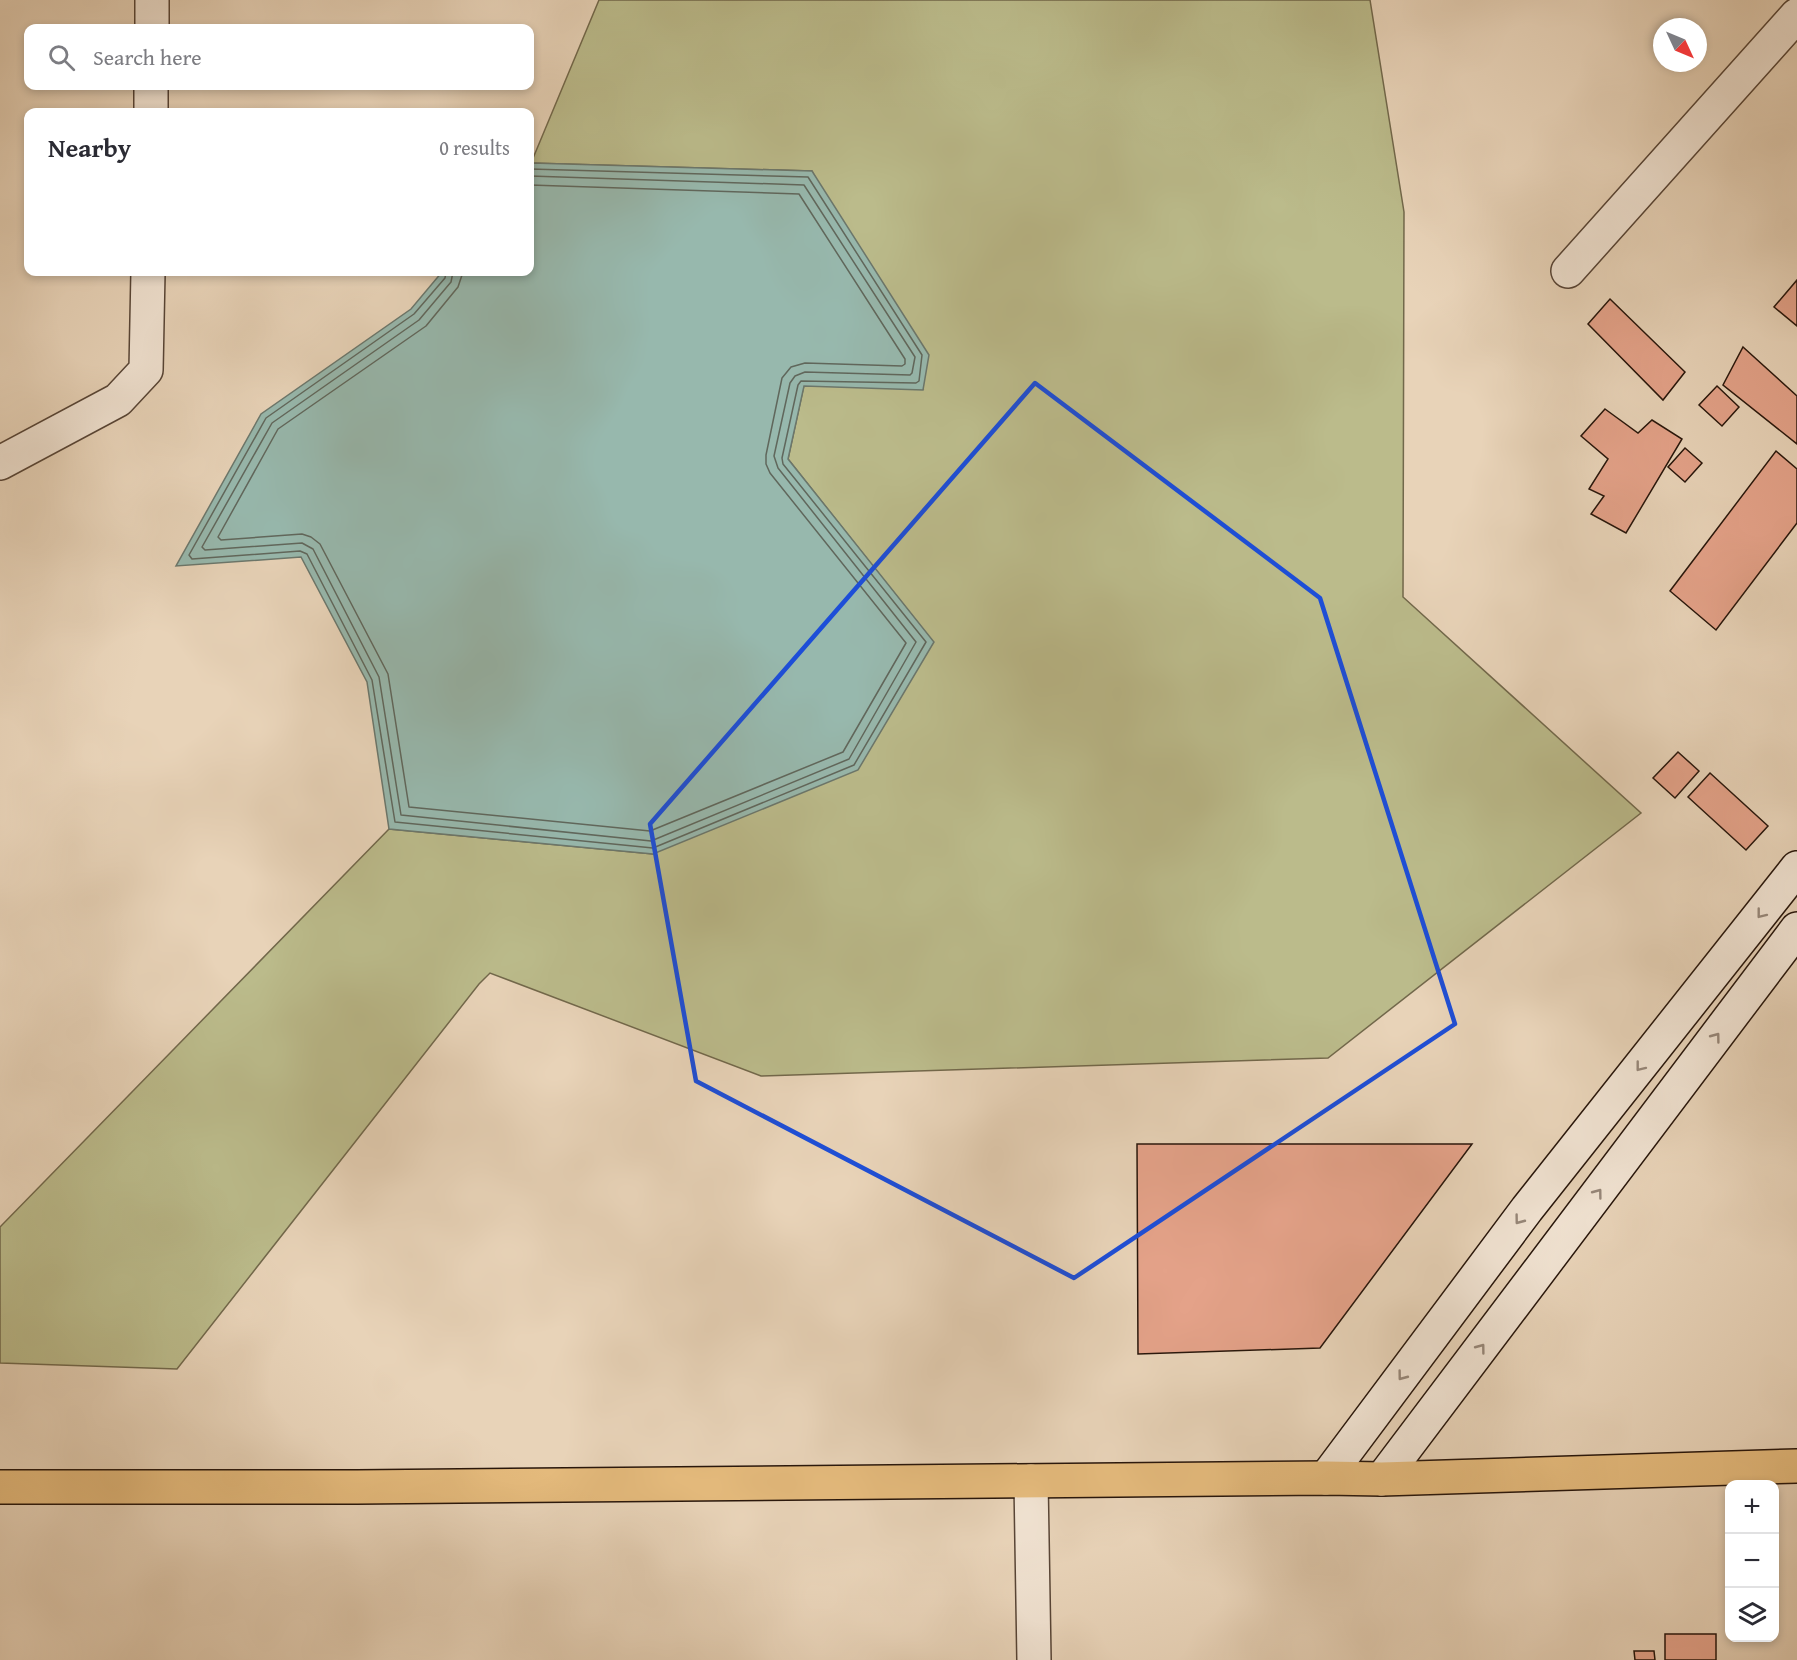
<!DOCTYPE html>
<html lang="en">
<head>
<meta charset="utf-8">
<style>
	body { margin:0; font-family:"Gentium Book Plus",serif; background:#f7f7f7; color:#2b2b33 }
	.controls { position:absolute; right:18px; bottom:18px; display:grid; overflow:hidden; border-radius:12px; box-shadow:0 3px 9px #0003 }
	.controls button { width:54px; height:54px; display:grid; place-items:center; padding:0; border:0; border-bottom:2px solid #e1e1e2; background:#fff; color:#2b2b33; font:30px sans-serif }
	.compass { position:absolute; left:1653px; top:18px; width:54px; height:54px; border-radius:50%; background:#fff; box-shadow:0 3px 9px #0003; rotate:134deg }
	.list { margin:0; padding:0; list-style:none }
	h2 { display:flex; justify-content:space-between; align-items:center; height:78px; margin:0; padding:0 24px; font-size:26px }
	h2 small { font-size:20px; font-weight:400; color:#7c7c81 }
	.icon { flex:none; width:33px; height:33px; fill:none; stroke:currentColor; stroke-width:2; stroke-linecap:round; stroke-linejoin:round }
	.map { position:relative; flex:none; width:1797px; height:1660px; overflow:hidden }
	.search { position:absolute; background:#fff; box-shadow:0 3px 9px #0003; left:24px; top:24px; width:510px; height:66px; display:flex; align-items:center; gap:15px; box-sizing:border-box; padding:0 21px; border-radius:12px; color:#7c7c81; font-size:22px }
	.panel { position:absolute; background:#fff; box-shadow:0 3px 9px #0003; left:24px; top:108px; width:510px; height:168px; border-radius:12px }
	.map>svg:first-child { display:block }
</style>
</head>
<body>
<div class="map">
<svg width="1797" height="1660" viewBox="0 0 1797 1660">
	<rect width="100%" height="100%" fill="#e8d3b8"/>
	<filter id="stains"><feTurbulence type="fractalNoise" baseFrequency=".00333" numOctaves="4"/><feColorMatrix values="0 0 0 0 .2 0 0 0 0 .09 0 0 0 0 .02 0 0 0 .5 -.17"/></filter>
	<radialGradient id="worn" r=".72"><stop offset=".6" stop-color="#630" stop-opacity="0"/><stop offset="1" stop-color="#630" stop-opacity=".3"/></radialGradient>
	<path fill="#bbbb8b" stroke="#72684b" stroke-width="1.5" d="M599 0H1370L1404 212 1403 597 1641 813 1328 1058 761 1076 490 973 479 984 177 1369 0 1363V1227L389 829 653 854 933 642 788 459 804 385 923 389 812 171 531 163Z"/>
	<path fill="#97b8ad" stroke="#6b776c" stroke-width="1.5" d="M531 163 812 171 929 355 923 390 804 386 788 459 934 642 858 770 653 854 389 829 367 682 301 557 176 566 261 414 411 309 442 272H530V165Z"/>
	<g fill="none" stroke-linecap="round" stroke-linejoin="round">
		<g stroke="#60675c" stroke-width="1.5">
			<path d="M446 272 445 278 414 314 266 418 189 555 192 559 300 551 307 554 372 680 395 822 653 848 854 765 926 642 783 464 782 458 798 385 801 381 916 383 919 381 922 355 808 177 530 169"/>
			<path d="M453 272 451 282 419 320 272 423 202 547 205 550 302 543 313 549 379 677 401 815 651 841 849 759 916 642 778 468 774 456 790 383 795 376 805 372 910 375 912 373 915 357 804 185 530 176"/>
			<path d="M463 272 458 287 426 326 278 429 218 537 221 540 302 534 311 537 320 544 388 674 409 807 650 831 843 752 906 643 770 473 766 464V455L782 378 791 367 805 363 902 366 905 364V359L799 194 530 185"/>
		</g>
	</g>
	<g fill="#e4a289" stroke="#28160b" stroke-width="1.5">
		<path d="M1797 280V326L1774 307Z"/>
		<path d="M1610 299 1685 372 1663 400 1588 324Z"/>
		<path d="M1743 347 1797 396V444L1723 385Z"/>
		<path d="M1717 386 1739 407 1722 426 1699 405Z"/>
		<path d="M1605 409 1638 433 1652 420 1682 439 1626 533 1591 514 1604 496 1589 489 1608 459 1581 436Z"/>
		<path d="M1685 448 1702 463 1685 482 1668 467Z"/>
		<path d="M1776 451 1797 469V523L1716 630 1670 591Z"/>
		<path d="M1678 752 1699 771 1675 798 1653 778Z"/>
		<path d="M1710 773 1768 826 1746 850 1688 797Z"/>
		<path d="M1137 1144H1472L1320 1348 1138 1354Z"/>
		<rect x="1665" y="1634" width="51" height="26"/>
		<path d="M1634 1651H1654L1655 1660H1635Z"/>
	</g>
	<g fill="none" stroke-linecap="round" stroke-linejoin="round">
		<g stroke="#584536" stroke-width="36">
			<g id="street">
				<path d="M152 28V0"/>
				<path d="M151 112V86"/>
				<path d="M1568 271 1797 15"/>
				<path d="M0 463 118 400 146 370 148 272"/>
				<path d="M1031 1481 1034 1660"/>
			</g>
		</g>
		<g stroke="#28160b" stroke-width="36">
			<g id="secondary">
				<path d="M1326 1478 1527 1209 1797 868"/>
				<path d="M1382 1479 1797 929"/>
			</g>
		</g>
		<g stroke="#28160b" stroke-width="36">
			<path id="highway" d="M0 1487H357L1326 1478 1382 1479 1797 1466"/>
		</g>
		<use href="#street" stroke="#f0e2d1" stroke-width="33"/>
		<use href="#secondary" stroke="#f0e2d1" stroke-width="33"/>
		<use href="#highway" stroke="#e4ba7c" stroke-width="33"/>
	</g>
	<defs><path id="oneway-chevron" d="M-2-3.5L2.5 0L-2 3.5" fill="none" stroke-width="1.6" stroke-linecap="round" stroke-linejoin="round" transform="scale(1.5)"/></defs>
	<g stroke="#968678">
		<use href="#oneway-chevron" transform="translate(1761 914) rotate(128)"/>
		<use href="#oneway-chevron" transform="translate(1716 1037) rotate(-53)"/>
		<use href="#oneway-chevron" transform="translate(1640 1067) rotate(128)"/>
		<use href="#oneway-chevron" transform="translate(1598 1193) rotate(-53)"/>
		<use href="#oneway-chevron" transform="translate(1519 1220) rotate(127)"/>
		<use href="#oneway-chevron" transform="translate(1481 1348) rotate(-53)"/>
		<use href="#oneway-chevron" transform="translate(1402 1376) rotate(127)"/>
	</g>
	<path fill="none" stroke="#1d4ed8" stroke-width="4.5" stroke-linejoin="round" d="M1035 383 1320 598 1455 1024 1074 1278 696 1081 650 824Z"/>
	<rect width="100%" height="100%" filter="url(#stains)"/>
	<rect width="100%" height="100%" fill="url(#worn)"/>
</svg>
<div class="controls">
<button>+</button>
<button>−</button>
<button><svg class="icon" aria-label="layers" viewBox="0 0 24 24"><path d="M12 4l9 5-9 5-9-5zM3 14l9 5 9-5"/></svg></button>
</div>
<svg class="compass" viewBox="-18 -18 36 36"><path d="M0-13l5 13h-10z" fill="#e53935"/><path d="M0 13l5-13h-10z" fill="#7c7c81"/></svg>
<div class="search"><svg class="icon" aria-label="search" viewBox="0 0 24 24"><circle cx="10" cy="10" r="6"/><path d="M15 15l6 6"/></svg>Search here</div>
<section class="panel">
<h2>Nearby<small>0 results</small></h2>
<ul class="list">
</ul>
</section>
</div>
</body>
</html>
